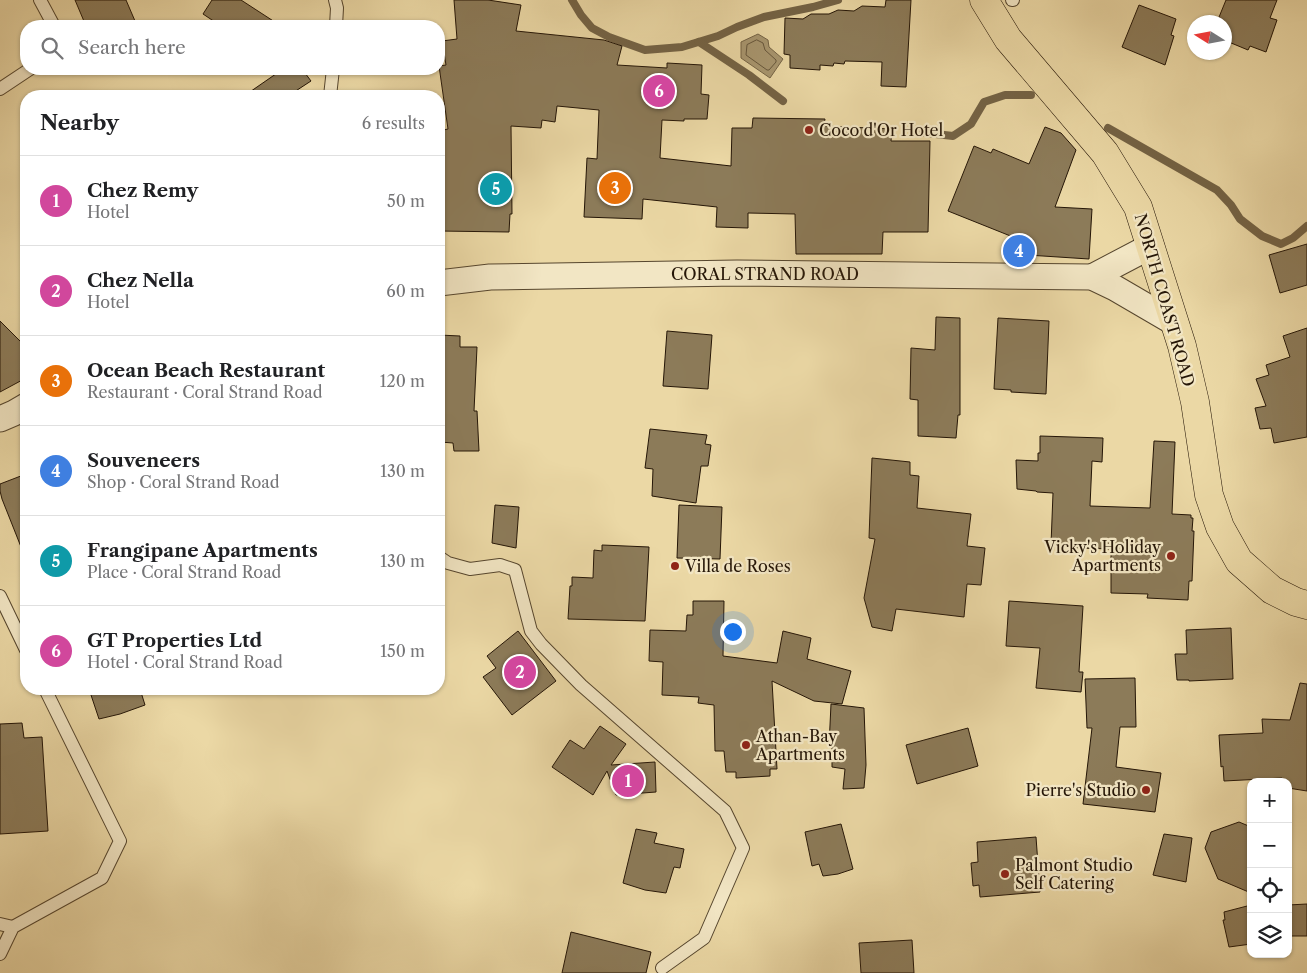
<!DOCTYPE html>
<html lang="en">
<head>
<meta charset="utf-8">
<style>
	body { margin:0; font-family:"Libre Caslon Text",serif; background:#f6f6f6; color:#202124 }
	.controls { position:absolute; right:15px; bottom:15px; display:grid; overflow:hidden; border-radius:10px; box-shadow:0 1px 4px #0004 }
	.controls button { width:45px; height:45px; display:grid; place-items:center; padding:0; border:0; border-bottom:1px solid #e0e0e0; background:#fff; color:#202124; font:25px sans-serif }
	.compass { position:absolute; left:1187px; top:15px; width:45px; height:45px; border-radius:50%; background:#fff; box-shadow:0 1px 4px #0004; rotate:281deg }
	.you { position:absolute; left:732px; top:631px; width:18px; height:18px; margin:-12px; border:4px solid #fff; border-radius:50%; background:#1a73e8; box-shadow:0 0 0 8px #1a73e833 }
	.badge { display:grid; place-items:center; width:32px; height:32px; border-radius:50%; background:#8f2418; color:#fff; font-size:16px; font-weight:700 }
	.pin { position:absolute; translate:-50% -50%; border:2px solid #fff; box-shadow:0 1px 5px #0006 }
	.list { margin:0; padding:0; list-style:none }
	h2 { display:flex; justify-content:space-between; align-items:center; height:65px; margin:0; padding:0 20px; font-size:21px }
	h2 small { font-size:16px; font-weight:400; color:#757577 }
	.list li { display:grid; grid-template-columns:32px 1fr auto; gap:15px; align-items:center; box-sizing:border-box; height:90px; padding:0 20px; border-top:1px solid #e0e0e0 }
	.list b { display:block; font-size:19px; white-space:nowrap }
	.list p { margin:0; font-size:16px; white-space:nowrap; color:#757577 }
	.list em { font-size:16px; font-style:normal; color:#757577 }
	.icon { flex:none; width:28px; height:28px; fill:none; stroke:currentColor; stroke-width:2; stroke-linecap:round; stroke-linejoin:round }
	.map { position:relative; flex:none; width:1307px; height:973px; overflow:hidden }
	.search { position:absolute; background:#fff; box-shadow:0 1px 4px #0004; left:20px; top:20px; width:425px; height:55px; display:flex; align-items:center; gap:12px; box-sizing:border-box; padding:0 18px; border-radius:20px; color:#757577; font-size:19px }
	.panel { position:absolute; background:#fff; box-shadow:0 1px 4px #0004; left:20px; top:90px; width:425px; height:605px; border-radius:20px }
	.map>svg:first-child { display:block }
</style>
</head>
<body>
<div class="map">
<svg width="1307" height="973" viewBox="0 0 1307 973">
	<rect width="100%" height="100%" fill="#ebd8a5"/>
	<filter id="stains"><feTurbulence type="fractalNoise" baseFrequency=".004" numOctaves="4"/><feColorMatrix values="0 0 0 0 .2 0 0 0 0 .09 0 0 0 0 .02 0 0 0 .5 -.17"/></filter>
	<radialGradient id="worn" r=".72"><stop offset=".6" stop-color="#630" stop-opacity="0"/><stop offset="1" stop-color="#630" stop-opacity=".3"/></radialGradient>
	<path fill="#a8966f" stroke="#746345" d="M758 34 768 40 769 47 783 59 770 78 741 58V42Z"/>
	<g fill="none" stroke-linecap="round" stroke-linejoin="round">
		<path stroke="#66563b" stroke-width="1" d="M757 40 763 43 765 50 776 60V62L769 70H767L746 55 747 45Z"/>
		<g stroke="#746345" stroke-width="8">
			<path d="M572 0 581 15 592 28 609 37 645 50 682 47 718 36 737 27 764 17 813 7 838 0"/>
			<path d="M699 42 749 75 783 101"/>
			<path d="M1108 128 1217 190 1231 205 1240 219 1262 236 1281 244 1293 238 1307 226"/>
			<path d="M918 132 953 136 971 124 984 102 1005 95H1031"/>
		</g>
	</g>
	<g fill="#8c7b59" stroke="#251607">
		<path d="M75 0H126L135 21 121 26H86Z"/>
		<path d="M212 0H241L281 26H221L203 14Z"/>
		<path d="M454 0H488L521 5 516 31 604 40 622 46 617 65 667 68V63L702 65 701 94 709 95 707 119H684V121L662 120 660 158 731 166 732 128H752L753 118 825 119 824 126 892 129 891 141H930L928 232H883L882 254H796L795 214 748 213V228L716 227 717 207 643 199 642 219 584 217 587 158 597 159 599 110 557 106 555 122 542 120 541 128 511 126 512 214H510L509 232 439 231V131L448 129 439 66 446 65 442 41 457 39Z"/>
		<path d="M886 0H911L906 87 881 86 882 62 845 61 844 64 834 63 833 66 820 65V70L790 68V55L784 54 785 18 803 19 811 14H829L838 10 854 11 862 6 885 7Z"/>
		<path d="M1226 0H1277L1270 18 1277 20 1266 52 1250 46 1248 50 1224 40V22H1217Z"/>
		<path d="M1139 5 1176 19 1171 35 1174 36 1165 65 1122 47Z"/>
		<path d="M283 69H302L311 81 288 96H244Z"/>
		<path d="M1045 127 1061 133 1076 150 1055 207 1092 209 1089 259 1012 254 1013 237 948 211 974 146 991 153 993 149 1029 164Z"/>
		<path d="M1307 244V285L1280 293 1269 255Z"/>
		<path d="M936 317 960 318V415H958L956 438 918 436V400L910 399 911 348 935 350Z"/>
		<path d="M998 318 1049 321 1046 394 1011 392V390L994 389Z"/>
		<path d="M0 321 26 347V378L0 392Z"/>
		<path d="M1307 328V437L1274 443 1271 428 1260 429 1255 408 1266 406 1256 379 1269 375 1266 365 1290 357 1283 336Z"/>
		<path d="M667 331 712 335 708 389 663 386Z"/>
		<path d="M439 335 460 336V347H477L474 411H477L479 451H454L453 443 440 442V414H439Z"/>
		<path d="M650 429 707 435 705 444 711 445 708 466H701L696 503 652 496 653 469 645 468Z"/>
		<path d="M1040 436 1103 438 1102 462 1092 461 1090 506 1150 508 1154 441 1175 442 1172 514 1191 515V518H1193L1192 531H1194L1192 581H1189L1188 600 1147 598 1148 594 1111 593V549L1079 548 1051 545 1053 493 1037 492 1036 491 1017 489 1016 460 1038 461V453H1040Z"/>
		<path d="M872 458 910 462V475L919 476 917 508 971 514 967 546 985 548 981 585 967 584 964 617 896 609 892 631 872 627 864 598 875 539 869 538Z"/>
		<path d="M26 474V557H25L2 499 0 491V484Z"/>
		<path d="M495 505 519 507 516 548 492 543Z"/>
		<path d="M679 505 722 507 720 559 677 558Z"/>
		<path d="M602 545 649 547 645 621 568 619 570 586H572V577L593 578 594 550 602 551Z"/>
		<path d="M693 601H724L723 656 777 663 783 631 811 638 807 659 851 671 842 704 814 701 772 681 777 769H770V776L736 778V772H726L724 751H715L714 705 698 703 699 697 662 695 663 662 649 661 650 630 686 631 687 615H693Z"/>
		<path d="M1009 601 1083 606 1079 672H1083L1081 692 1036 688 1040 648 1006 646Z"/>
		<path d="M1231 628 1233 679 1189 681V680H1177L1175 654H1187L1186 630Z"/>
		<path d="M518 631 556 681 512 715 483 677 496 668 487 656Z"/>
		<path d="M1135 678 1136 727H1120L1116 767 1161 773 1155 812 1083 804 1092 728H1087L1085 679Z"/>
		<path d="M1300 683 1307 684V791L1288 788V782H1281L1282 778 1224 781 1223 766 1221 767 1219 735 1263 733 1262 719 1290 720Z"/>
		<path d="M89 689H140L145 705 120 714 99 719Z"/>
		<path d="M831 704 864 708 866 765 864 788 843 789 845 769 832 767V746H829Z"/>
		<path d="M22 723 24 738 42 737 48 831 0 834V724Z"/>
		<path d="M600 726 626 744 611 765 655 762 656 792 616 795 607 771 593 795 552 767 570 740 584 749Z"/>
		<path d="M968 728 978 766 917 784 906 745Z"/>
		<path d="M1239 822 1251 827V893L1218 879 1205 848 1211 832Z"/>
		<path d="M841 824 853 869 838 874 823 876 819 864 812 866 805 832Z"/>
		<path d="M636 829 657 833 654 843 684 849 680 868 674 867 666 893 645 890 623 883Z"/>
		<path d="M1164 834 1192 838 1186 882 1153 875Z"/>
		<path d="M1036 837 1040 892 980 897 979 885 973 886 971 863 978 862 977 842Z"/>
		<path d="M1307 904V936H1288V905Z"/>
		<path d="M1251 905V944L1229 947 1223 920H1225L1224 912Z"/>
		<path d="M571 932 651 952 646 973H562Z"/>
		<path d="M912 940 914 973H861L859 943Z"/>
	</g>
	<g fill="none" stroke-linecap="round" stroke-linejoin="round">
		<g stroke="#56462e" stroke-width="14">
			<g id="lane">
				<path d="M40 0 54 26"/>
				<path d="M335 0 337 8 336 26"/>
				<path d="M1012 0H1013"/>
				<path d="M0 89 30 69"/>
				<path d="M330 96 333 69"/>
				<path d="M439 557 448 563 470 569 500 565 515 570 531 631 541 644 581 685 725 811 743 848 704 938 662 968"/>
				<path d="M0 596 26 650"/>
				<path d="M0 924 13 927"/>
				<path d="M0 954 13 927 102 878 120 841 45 689"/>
			</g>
		</g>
		<g stroke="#56462e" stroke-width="27">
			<g id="street">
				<path d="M1092 277 1151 246"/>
				<path d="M439 283 490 277 737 273 1092 277 1115 288 1175 323"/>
				<path d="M0 419 14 413 26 406"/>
			</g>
		</g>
		<g stroke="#251607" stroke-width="29">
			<path id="primary" d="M984 0 1008 39 1105 153 1138 207 1182 346 1195 402 1209 495 1220 527 1239 561 1272 590 1296 602 1307 605"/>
		</g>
		<use href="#lane" stroke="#f2e6c4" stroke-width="12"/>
		<use href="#street" stroke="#f2e6c4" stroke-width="25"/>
		<use href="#primary" stroke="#ebd8a5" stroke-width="28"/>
	</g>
	<g fill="#8f2418" stroke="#f2e6c4" stroke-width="2">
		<circle cx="809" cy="130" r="5"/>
		<circle cx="1171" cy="556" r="5"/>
		<circle cx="675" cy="566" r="5"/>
		<circle cx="746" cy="745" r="5"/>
		<circle cx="1146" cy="790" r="5"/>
		<circle cx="1005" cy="874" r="5"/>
	</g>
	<g text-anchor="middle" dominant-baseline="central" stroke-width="4.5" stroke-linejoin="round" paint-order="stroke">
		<g font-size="16" fill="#251607" stroke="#f2e6c4" text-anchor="start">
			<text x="819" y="130">Coco d'Or Hotel</text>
			<text x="1161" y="547" text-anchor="end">Vicky's Holiday<tspan x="1161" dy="18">Apartments</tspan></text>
			<text x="685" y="566">Villa de Roses</text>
			<text x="756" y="736">Athan-Bay<tspan x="756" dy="18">Apartments</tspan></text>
			<text x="1136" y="790" text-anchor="end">Pierre's Studio</text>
			<text x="1015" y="865">Palmont Studio<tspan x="1015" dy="18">Self Catering</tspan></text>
		</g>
		<g font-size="16" fill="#251607" stroke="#f2e6c4">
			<text x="765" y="274">CORAL STRAND ROAD</text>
			<text transform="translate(1165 300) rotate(74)">NORTH COAST ROAD</text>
		</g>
	</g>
	<rect width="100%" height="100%" filter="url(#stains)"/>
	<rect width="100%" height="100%" fill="url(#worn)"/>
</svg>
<div class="controls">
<button>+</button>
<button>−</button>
<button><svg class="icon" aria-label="locate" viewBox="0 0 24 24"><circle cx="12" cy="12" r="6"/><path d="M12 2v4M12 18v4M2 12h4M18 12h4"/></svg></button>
<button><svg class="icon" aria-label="layers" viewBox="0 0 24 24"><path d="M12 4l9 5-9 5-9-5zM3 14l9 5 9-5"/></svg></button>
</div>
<svg class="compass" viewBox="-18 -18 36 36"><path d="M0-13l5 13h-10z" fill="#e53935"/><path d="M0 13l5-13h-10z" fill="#757577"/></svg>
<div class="you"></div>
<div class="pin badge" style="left:628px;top:781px;background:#d1479c">1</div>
<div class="pin badge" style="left:520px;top:672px;background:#d1479c">2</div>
<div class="pin badge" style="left:615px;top:188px;background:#e8710a">3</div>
<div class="pin badge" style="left:1019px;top:251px;background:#3f7fe0">4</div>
<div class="pin badge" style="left:496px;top:189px;background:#0f9aa8">5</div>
<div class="pin badge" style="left:659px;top:91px;background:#d1479c">6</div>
<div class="search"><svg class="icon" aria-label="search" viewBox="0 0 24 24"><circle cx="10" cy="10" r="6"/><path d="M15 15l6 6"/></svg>Search here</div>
<section class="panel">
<h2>Nearby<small>6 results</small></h2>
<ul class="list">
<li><span class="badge" style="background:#d1479c">1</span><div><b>Chez Remy</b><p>Hotel</p></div><em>50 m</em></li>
<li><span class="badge" style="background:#d1479c">2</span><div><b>Chez Nella</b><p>Hotel</p></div><em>60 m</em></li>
<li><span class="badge" style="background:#e8710a">3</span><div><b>Ocean Beach Restaurant</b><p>Restaurant · Coral Strand Road</p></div><em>120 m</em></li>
<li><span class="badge" style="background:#3f7fe0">4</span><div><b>Souveneers</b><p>Shop · Coral Strand Road</p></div><em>130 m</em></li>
<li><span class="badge" style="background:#0f9aa8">5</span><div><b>Frangipane Apartments</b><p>Place · Coral Strand Road</p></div><em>130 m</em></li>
<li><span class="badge" style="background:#d1479c">6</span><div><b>GT Properties Ltd</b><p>Hotel · Coral Strand Road</p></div><em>150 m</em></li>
</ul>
</section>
</div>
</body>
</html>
